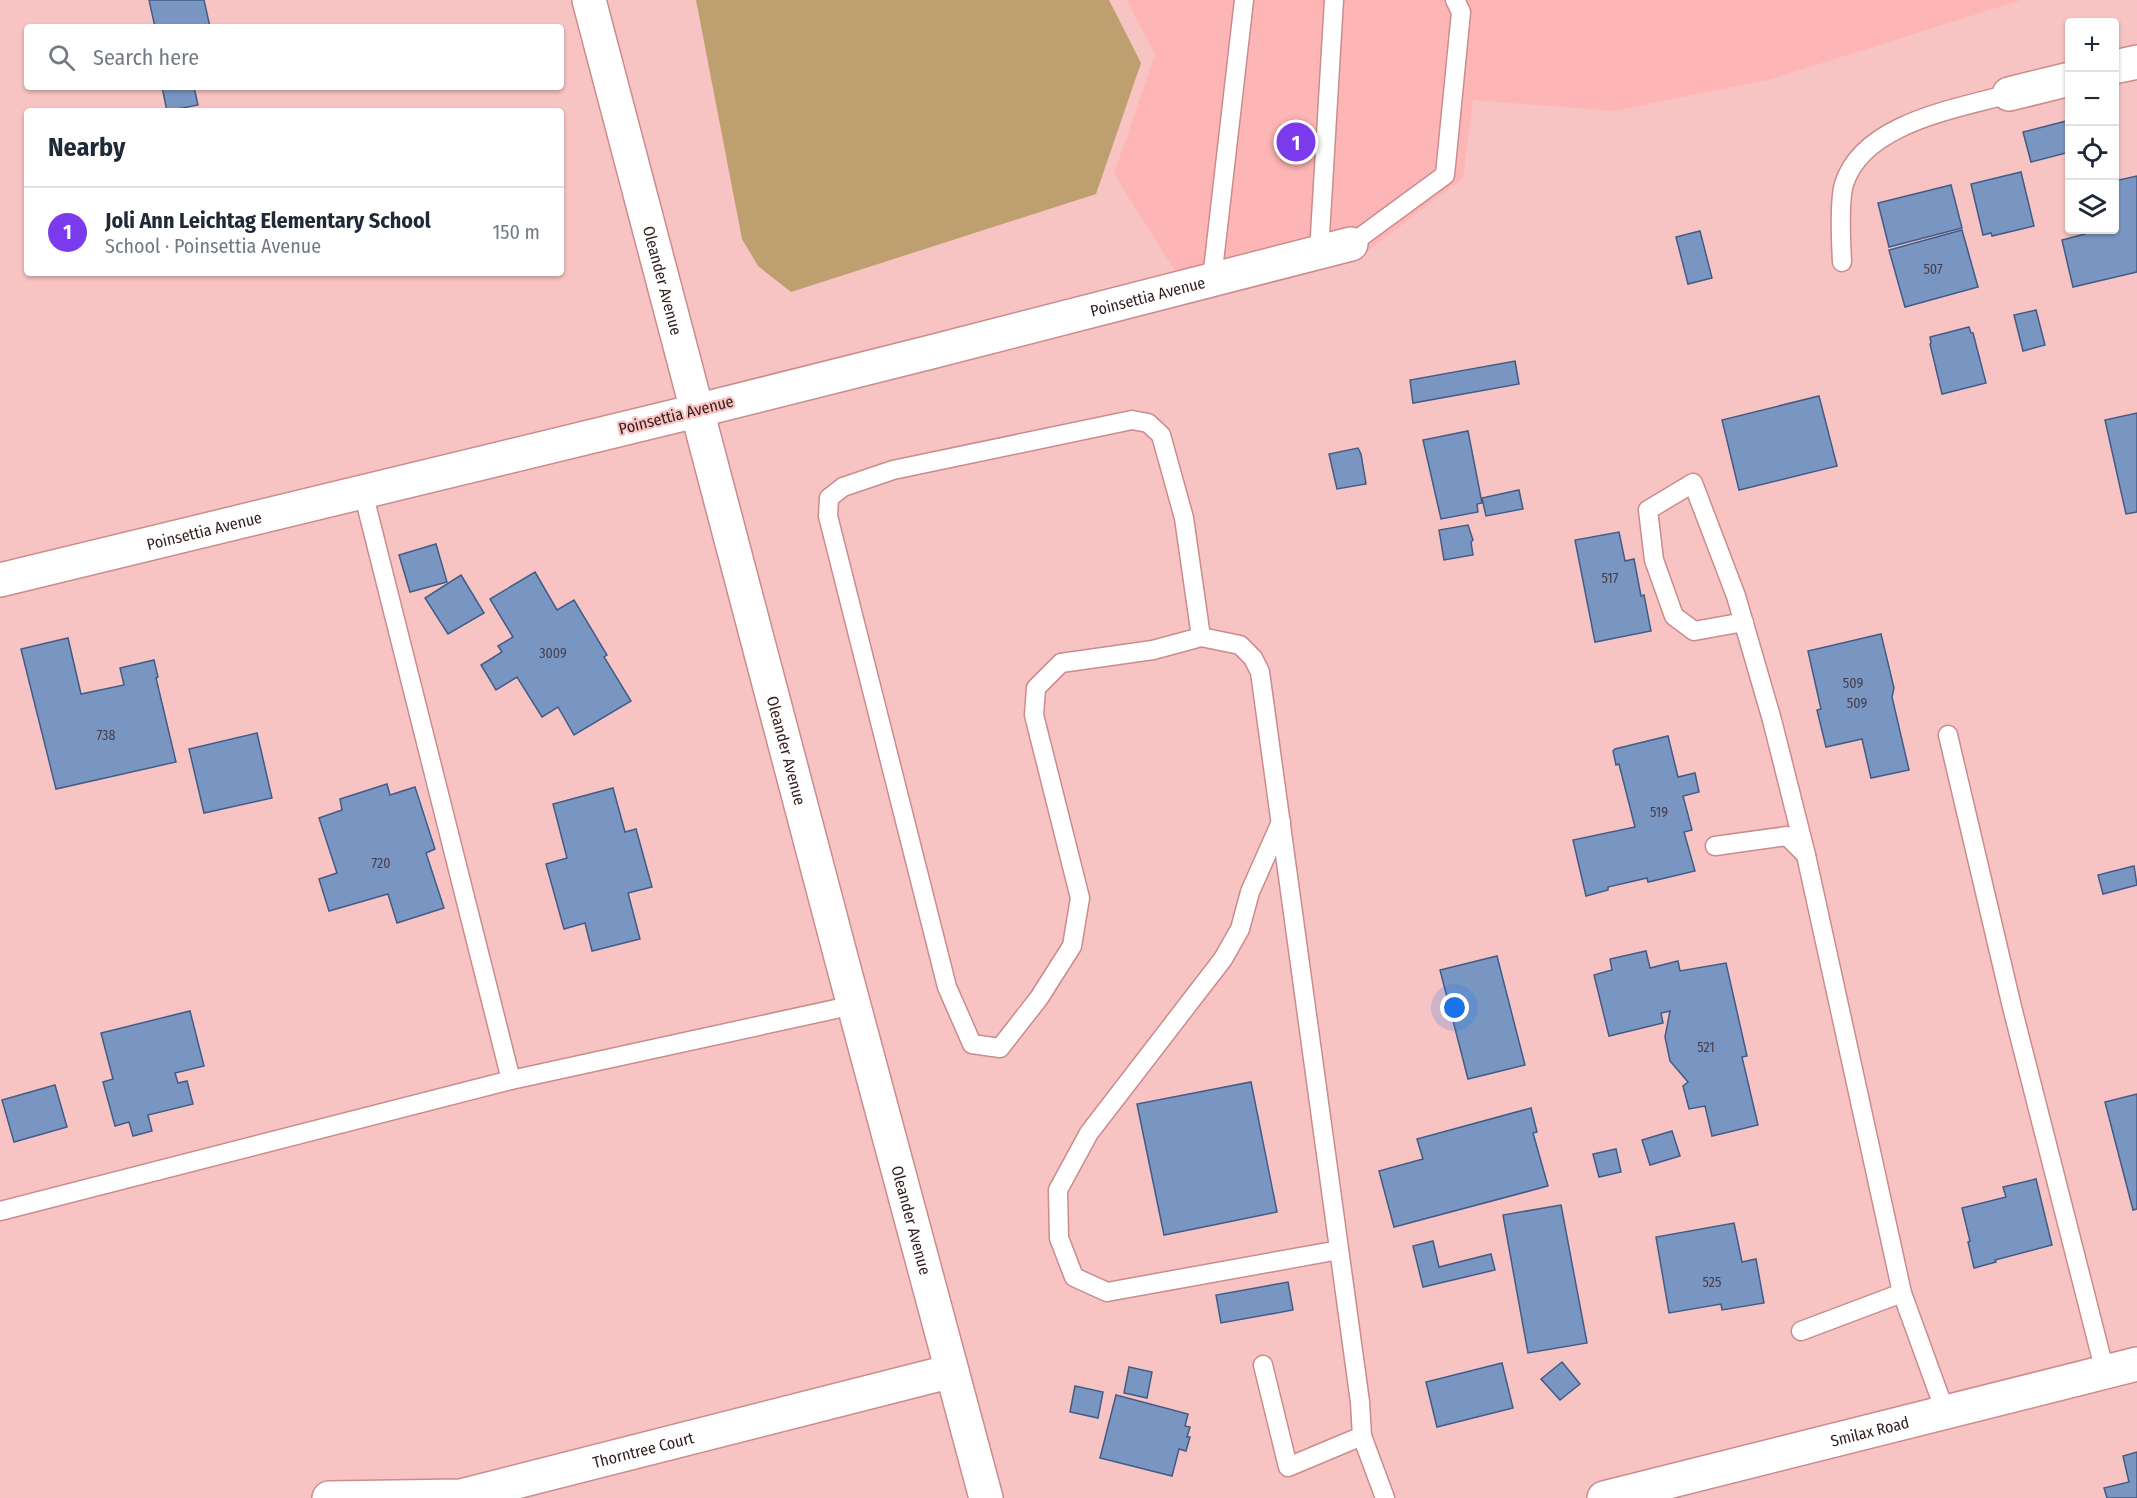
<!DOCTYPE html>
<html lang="en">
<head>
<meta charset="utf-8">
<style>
	body { margin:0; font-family:"Fira Sans Condensed",sans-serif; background:#f6f6f7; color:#1f2937 }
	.controls { position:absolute; right:18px; top:18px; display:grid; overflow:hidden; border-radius:6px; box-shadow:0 2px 4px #0004 }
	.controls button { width:54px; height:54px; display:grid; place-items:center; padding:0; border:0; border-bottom:2px solid #e0e1e3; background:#fff; color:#1f2937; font:30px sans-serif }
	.you { position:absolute; left:1455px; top:1008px; width:21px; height:21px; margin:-15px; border:4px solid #fff; border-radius:50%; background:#1a73e8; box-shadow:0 0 0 9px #1a73e833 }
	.badge { display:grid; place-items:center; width:39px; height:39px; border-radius:50%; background:#7c3aed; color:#fff; font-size:20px; font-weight:700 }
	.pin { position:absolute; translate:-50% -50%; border:3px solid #fff; box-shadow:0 2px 6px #0006 }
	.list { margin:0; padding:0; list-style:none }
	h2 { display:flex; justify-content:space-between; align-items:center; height:78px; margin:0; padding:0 24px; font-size:26px }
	h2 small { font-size:20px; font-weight:400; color:#747a83 }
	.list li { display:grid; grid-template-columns:39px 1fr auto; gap:18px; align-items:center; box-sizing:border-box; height:90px; padding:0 24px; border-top:2px solid #e0e1e3 }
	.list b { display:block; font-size:22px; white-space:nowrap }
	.list p { margin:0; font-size:20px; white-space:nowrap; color:#747a83 }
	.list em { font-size:20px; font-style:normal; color:#747a83 }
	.icon { flex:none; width:33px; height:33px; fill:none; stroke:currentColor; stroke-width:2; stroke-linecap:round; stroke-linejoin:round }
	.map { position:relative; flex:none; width:2137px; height:1498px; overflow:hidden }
	.search { position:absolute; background:#fff; box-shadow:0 2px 4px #0004; left:24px; top:24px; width:540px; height:66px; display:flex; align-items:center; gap:15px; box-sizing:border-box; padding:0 21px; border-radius:6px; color:#747a83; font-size:22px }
	.panel { position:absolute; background:#fff; box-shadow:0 2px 4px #0004; left:24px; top:108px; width:540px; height:168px; border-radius:6px }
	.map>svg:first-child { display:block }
</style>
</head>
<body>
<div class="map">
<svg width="2137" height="1498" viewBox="0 0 2137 1498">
	<rect width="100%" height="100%" fill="#f8c3c3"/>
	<path fill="#feb5b5" d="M1127 0H2021L1772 79 1614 111 1473 100 1463 178 1357 259 1194 301 1114 174 1155 55Z"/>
	<path fill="#bea070" d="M696 0H1109L1141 63 1096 194 791 292 758 266 742 239Z"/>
	<g fill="#7996c3" stroke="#415c86" stroke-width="1.5">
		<path d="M149 0H204L210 27H155Z"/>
		<path d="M162 87H194L198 105 167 111Z"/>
		<path d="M2070 120V152L2031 162 2023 132Z"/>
		<path d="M2021 172 2034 226 1992 236 1991 233 1983 235 1971 184Z"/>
		<path d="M2137 176V272L2073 287 2062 240 2085 234 2084 230H2114V181Z"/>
		<path d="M1951 185 1962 228 1889 247 1878 203Z"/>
		<path d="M1962 230 1978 287 1905 307 1889 250Z"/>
		<path d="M1700 231 1712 278 1688 284 1676 237Z"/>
		<path d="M2036 310 2045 345 2023 351 2014 315Z"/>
		<path d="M1969 327 1971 333H1973L1986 383 1942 394 1930 344 1931 343 1930 337Z"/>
		<path d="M1515 361 1519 384 1413 403 1410 380Z"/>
		<path d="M1819 396 1837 466 1739 490 1722 420Z"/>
		<path d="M2137 413V512L2126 514 2105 420Z"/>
		<path d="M1468 431 1482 503 1477 504 1478 512 1441 519 1423 440Z"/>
		<path d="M1358 448 1361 454 1366 484 1337 489 1329 454Z"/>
		<path d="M1519 490 1523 509 1486 516 1482 498Z"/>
		<path d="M1468 525 1473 540 1471 542 1473 555 1444 560 1439 530Z"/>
		<path d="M1619 532 1625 561 1634 559 1641 596 1644 595 1651 631 1595 642 1575 540Z"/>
		<path d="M436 544 447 582 410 592 399 555Z"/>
		<path d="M535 572 557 610 574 600 607 655 604 657 631 701 574 735 558 707 542 717 517 677 496 690 481 665 502 652 498 646 513 637 490 599Z"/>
		<path d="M461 575 484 613 448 634 425 598Z"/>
		<path d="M1881 634 1894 688 1892 697 1909 770 1871 778 1862 739 1826 747 1817 710 1821 709 1808 651Z"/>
		<path d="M68 638 81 694 124 685 120 668 154 660 158 677 156 678 176 762 56 789 21 649Z"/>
		<path d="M257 733 272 798 204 813 189 749Z"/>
		<path d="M1668 736 1678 777 1695 773 1699 792 1683 796 1692 830 1684 832 1695 871 1648 882 1647 878 1608 887V890L1586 896 1573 840 1635 827 1619 764 1616 765 1613 751 1615 749Z"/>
		<path d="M387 784 390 795 415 787 435 849 426 853 444 908 397 923 388 894 329 911 319 879 337 873 319 818 342 810 340 799Z"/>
		<path d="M613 788 625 832 636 829 652 887 628 893 640 939 592 951 585 923 564 929 546 864 567 858 553 804Z"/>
		<path d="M2134 866 2137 885 2103 894 2098 875Z"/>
		<path d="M1646 951 1650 968 1678 961 1680 971 1726 963 1747 1056 1742 1057 1758 1125 1712 1136 1705 1106 1689 1109 1683 1086 1688 1082 1670 1061 1665 1037 1670 1011 1661 1013 1663 1023 1609 1036 1594 975 1612 970 1610 959Z"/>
		<path d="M1497 956 1525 1065 1468 1079 1440 970Z"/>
		<path d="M190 1011 204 1066 175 1073 178 1083 187 1081 193 1104 148 1115 152 1131 133 1136 129 1122 115 1126 103 1082 113 1079 101 1033Z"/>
		<path d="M1251 1082 1277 1212 1164 1235 1137 1104Z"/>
		<path d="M55 1085 67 1127 14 1142 2 1100Z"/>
		<path d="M2137 1094V1209L2133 1210 2105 1102Z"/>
		<path d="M1531 1108 1537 1132 1533 1133 1548 1186 1394 1227 1379 1171 1423 1159 1417 1139Z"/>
		<path d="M1672 1131 1680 1156 1650 1165 1642 1140Z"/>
		<path d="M1616 1149 1621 1172 1599 1177 1593 1154Z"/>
		<path d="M2036 1179 2052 1245 1995 1260 1996 1262 1974 1268 1968 1242 1970 1241 1962 1208 2006 1197 2003 1187Z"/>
		<path d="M1561 1205 1587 1343 1528 1353 1503 1215Z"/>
		<path d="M1734 1223 1742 1262 1756 1259 1764 1303 1722 1310 1721 1304 1669 1313 1656 1237Z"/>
		<path d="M1433 1241 1439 1267 1491 1254 1495 1270 1423 1287 1413 1246Z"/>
		<path d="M1288 1282 1293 1310 1221 1323 1216 1295Z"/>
		<path d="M1562 1362 1580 1384 1560 1400 1541 1379Z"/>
		<path d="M1502 1363 1513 1408 1437 1427 1426 1382Z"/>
		<path d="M1129 1367 1152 1372 1147 1398 1124 1393Z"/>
		<path d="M1075 1386 1103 1392 1098 1418 1070 1412Z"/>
		<path d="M1116 1395 1188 1414 1185 1426 1190 1427 1187 1437H1190L1186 1451 1179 1449 1172 1476 1100 1458Z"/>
		<path d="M2137 1452V1498H2107L2104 1488 2129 1482 2123 1456Z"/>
	</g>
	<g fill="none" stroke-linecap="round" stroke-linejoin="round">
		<g stroke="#ca8c8d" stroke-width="21">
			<g id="service">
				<path d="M1351 244 1445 175 1461 12 1455 0"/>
				<path d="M1319 252 1334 0"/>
				<path d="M1842 262C1841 243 1839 201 1844 184 1863 123 1956 109 2009 94"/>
				<path d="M1212 279 1244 0"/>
				<path d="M363 492 511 1080 854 1005"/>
				<path d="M1744 622 1694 631 1674 616 1654 560 1648 510 1693 483 1736 596 1772 720 1806 855"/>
				<path d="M1201 637 1184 518 1161 435 1148 423 1132 420 893 470 843 487 829 498 828 516 947 987 972 1044 1000 1048 1039 998 1072 946 1080 898 1034 715 1036 688 1061 663 1153 650 1201 637 1240 645 1253 658 1260 672 1360 1402 1362 1436"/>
				<path d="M1948 735 2012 1007 2105 1372"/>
				<path d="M1281 822 1250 892 1240 929 1223 959 1089 1133 1058 1190 1059 1238 1074 1277 1107 1292 1339 1250"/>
				<path d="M1715 846 1787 836 1806 855 1902 1293"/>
				<path d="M0 1211 511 1080"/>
				<path d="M1801 1331 1902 1293 1946 1414"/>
				<path d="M1263 1365 1288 1467 1362 1436 1385 1498"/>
			</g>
		</g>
		<g stroke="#ca8c8d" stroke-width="36">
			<g id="minor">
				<path d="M2114 67 2137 62"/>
				<path d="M2009 94 2070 79"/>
				<path id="s1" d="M696 411 931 352 1351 244"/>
				<path id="s2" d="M329 1498 461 1496 952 1371"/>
			</g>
		</g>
		<g stroke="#ca8c8d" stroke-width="36">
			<g id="tertiary">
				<path id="s3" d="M589 0 842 961 986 1498"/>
				<path id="s4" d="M0 580 696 411"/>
				<path id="s5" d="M1604 1498 2137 1364"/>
			</g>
		</g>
		<use href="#service" stroke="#fff" stroke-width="18"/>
		<use href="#minor" stroke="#fff" stroke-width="33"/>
		<use href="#tertiary" stroke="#fff" stroke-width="33"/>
	</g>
	<g text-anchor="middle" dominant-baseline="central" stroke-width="4.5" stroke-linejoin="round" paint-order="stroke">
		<g font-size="14" fill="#483e49">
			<text x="1933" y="269">507</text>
			<text x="1610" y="578">517</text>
			<text x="553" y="653">3009</text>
			<text x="1853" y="683">509</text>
			<text x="1857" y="703">509</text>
			<text x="106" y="735">738</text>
			<text x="1659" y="812">519</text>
			<text x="381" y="863">720</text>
			<text x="1706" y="1047">521</text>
			<text x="1712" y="1282">525</text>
		</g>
		<g font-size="16" fill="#382020" stroke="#f8c3c3">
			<text stroke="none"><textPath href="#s3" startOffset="290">Oleander Avenue</textPath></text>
			<text stroke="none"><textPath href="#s1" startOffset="466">Poinsettia Avenue</textPath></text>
			<text transform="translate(676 415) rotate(-14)">Poinsettia Avenue</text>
			<text stroke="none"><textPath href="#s4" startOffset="210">Poinsettia Avenue</textPath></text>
			<text stroke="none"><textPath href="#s3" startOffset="776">Oleander Avenue</textPath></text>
			<text stroke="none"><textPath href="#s3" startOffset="1262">Oleander Avenue</textPath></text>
			<text stroke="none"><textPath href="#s5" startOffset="274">Smilax Road</textPath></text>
			<text stroke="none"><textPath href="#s2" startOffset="320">Thorntree Court</textPath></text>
		</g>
	</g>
</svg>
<div class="controls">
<button>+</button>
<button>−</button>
<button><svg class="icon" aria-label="locate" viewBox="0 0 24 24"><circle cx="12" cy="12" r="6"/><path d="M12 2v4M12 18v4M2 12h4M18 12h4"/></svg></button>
<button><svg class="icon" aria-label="layers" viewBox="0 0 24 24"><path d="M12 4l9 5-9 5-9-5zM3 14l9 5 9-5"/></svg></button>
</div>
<div class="you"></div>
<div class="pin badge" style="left:1296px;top:142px">1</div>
<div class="search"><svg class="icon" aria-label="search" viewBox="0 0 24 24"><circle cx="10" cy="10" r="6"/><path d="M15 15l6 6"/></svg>Search here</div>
<section class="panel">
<h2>Nearby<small></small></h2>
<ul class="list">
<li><span class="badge">1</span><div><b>Joli Ann Leichtag Elementary School</b><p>School · Poinsettia Avenue</p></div><em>150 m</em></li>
</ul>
</section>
</div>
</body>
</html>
